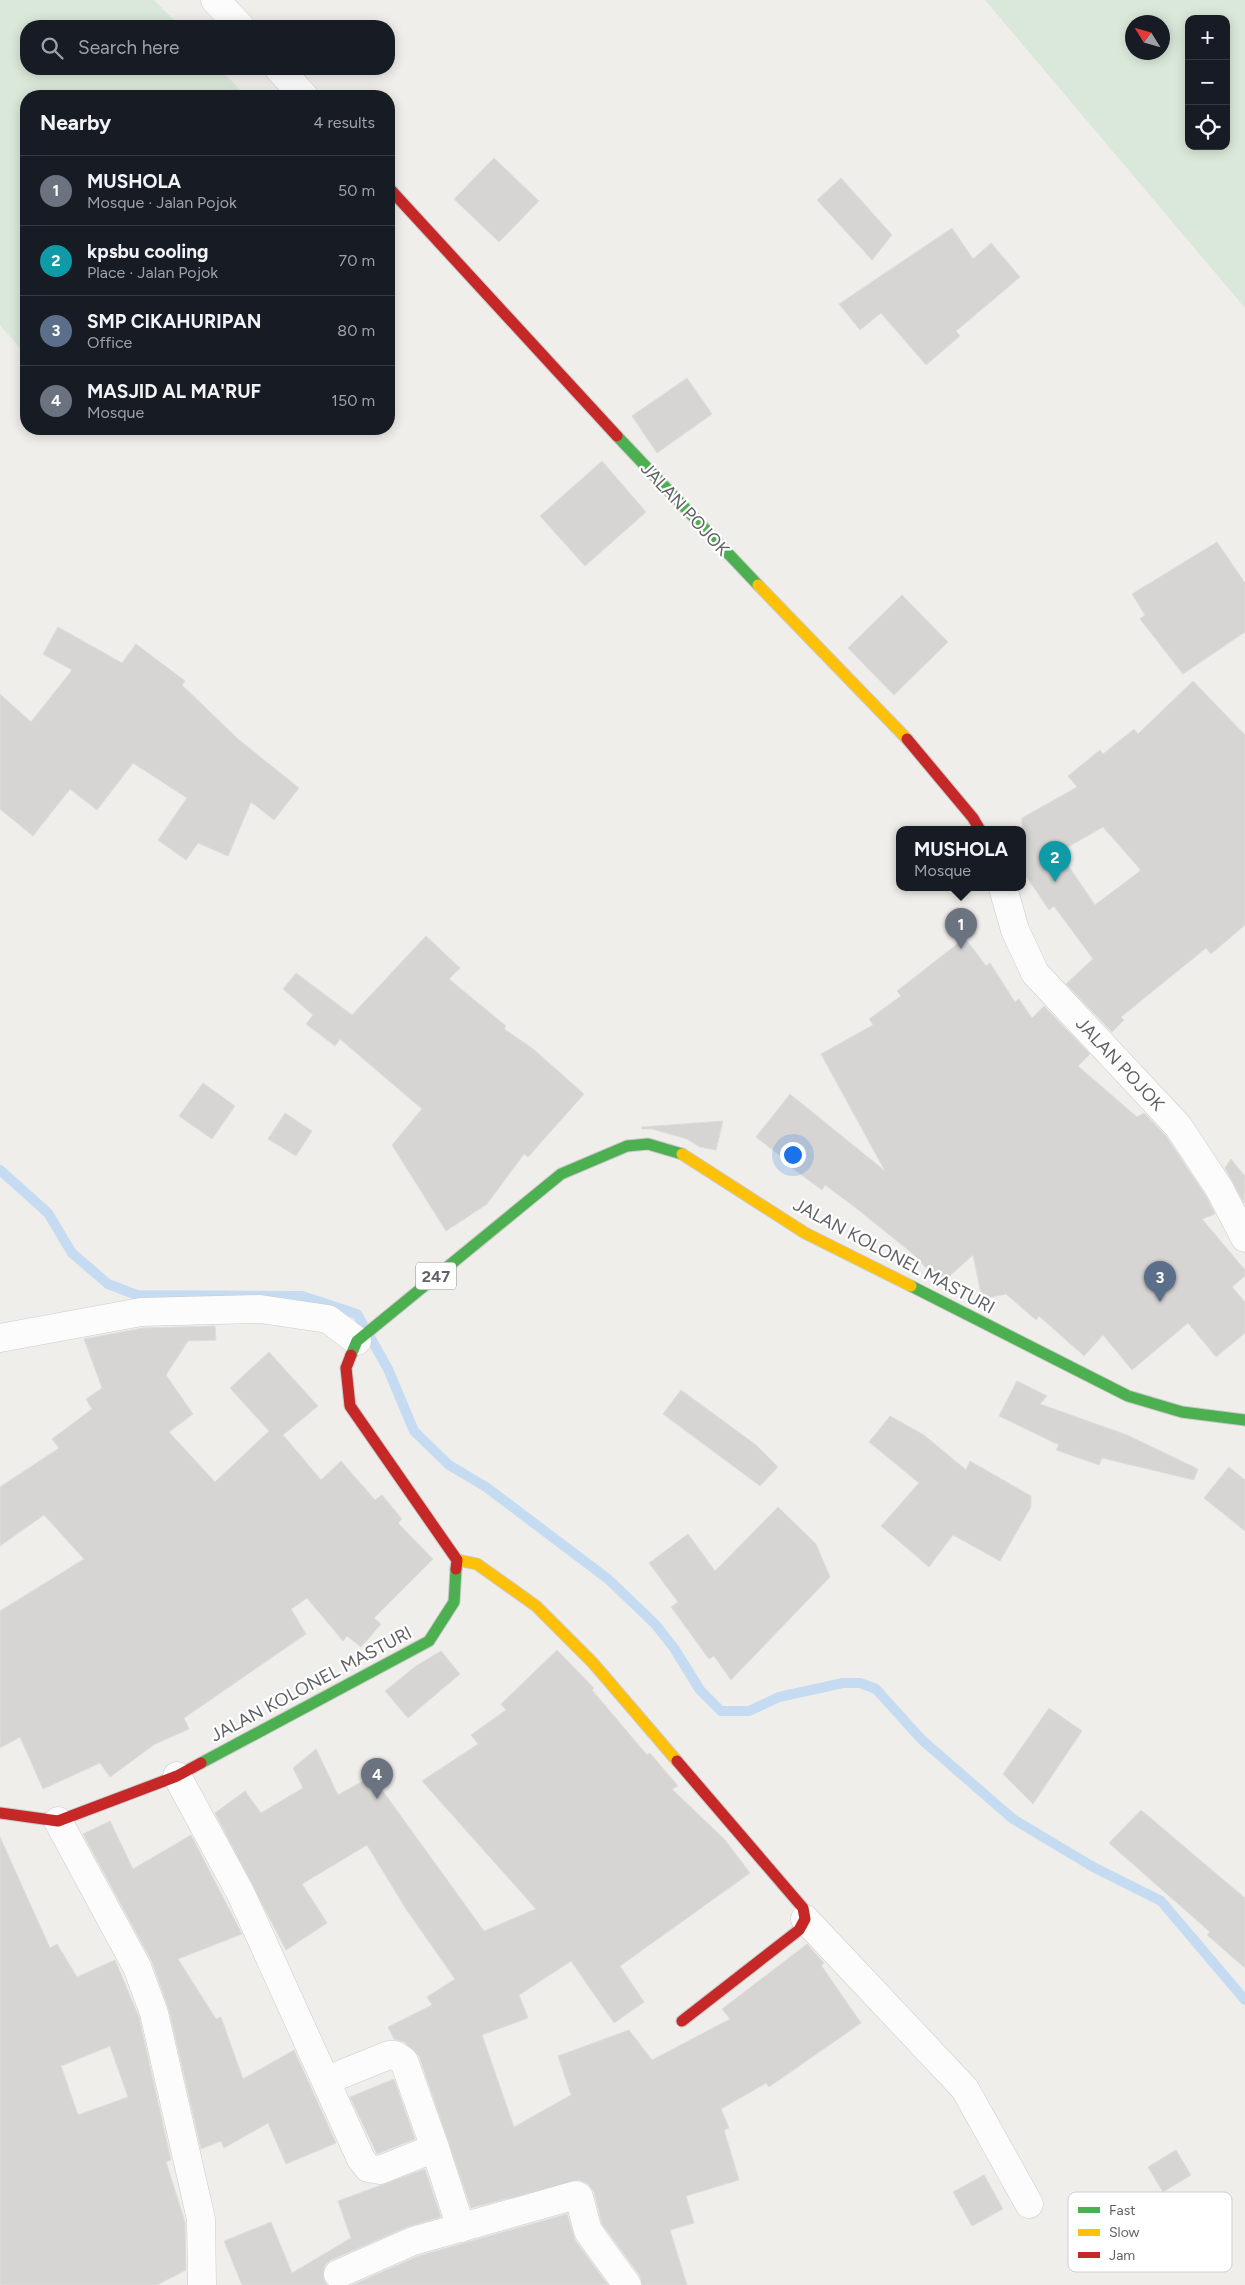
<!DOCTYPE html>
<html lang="en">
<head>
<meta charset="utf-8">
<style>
	body { margin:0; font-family:Figtree,sans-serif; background:#20242c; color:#f1f3f6 }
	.controls { position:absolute; right:15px; top:15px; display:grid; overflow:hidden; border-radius:10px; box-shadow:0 2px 12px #0003 }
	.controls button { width:45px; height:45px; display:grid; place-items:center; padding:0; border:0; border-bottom:1px solid #363941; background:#171b24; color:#f1f3f6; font:25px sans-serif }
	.compass { position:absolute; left:1125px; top:15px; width:45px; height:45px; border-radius:50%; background:#171b24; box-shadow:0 2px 12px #0003; rotate:307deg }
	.you { position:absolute; left:792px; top:1154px; width:18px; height:18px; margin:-12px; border:4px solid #fff; border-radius:50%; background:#1a73e8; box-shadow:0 0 0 8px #1a73e833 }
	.badge { display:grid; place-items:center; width:32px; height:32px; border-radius:50%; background:#929395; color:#fff; font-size:16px; font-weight:700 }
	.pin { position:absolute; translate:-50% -41px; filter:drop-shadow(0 1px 2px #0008) }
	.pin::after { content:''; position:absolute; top:26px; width:18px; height:15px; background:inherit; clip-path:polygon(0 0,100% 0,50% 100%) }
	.popup { position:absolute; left:896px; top:826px; width:130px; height:65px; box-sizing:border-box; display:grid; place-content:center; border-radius:10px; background:#171b24; filter:drop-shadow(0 1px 4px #0005); font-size:16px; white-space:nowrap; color:#9ea1a6 }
	.popup b { font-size:19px; color:#f1f3f6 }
	.popup::after { content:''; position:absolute; left:50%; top:100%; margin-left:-10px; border:10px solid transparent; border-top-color:#171b24 }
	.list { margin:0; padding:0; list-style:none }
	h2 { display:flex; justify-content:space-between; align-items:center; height:65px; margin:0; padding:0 20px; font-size:21px }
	h2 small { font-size:16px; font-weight:400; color:#9ea1a6 }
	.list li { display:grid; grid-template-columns:32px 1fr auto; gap:15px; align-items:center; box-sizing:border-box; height:70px; padding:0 20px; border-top:1px solid #363941 }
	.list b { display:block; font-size:19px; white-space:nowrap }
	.list p { margin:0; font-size:16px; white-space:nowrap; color:#9ea1a6 }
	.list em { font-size:16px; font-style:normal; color:#9ea1a6 }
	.icon { flex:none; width:28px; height:28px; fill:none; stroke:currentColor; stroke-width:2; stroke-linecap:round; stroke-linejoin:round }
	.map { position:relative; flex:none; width:1245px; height:2285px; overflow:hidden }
	.search { position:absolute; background:#171b24; box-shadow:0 2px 12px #0003; left:20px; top:20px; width:375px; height:55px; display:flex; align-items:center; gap:12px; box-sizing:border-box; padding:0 18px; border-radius:20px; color:#9ea1a6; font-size:19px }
	.panel { position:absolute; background:#171b24; box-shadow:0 2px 12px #0003; left:20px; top:90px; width:375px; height:345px; border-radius:20px }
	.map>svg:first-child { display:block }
</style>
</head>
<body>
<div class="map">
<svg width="1245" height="2285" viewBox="0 0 1245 2285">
	<rect width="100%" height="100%" fill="#efeeea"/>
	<g fill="#dae8d9" fill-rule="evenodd">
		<path d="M0 0H154L180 26H26V69H220L246 96H26V355L0 325Z"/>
		<path d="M985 0H1245V308ZM1189 19H1226V146H1189ZM1132 22H1162V52H1132Z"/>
	</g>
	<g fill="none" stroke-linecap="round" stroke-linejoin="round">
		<path stroke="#c5dbf2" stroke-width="10" d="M0 1170 48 1213 72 1253 108 1284 137 1295 302 1296 357 1314 388 1369 414 1431 449 1465 486 1487 608 1579 655 1624 674 1648 700 1690 721 1711H749L779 1697 843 1683H860L876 1689 922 1740 1013 1819 1095 1868 1161 1901 1245 2000"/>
	</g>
	<g fill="#d6d5d3" stroke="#deddda" fill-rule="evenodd">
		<path d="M494 158 539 201 499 242 454 199Z"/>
		<path d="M841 178 892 235 872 260 817 200Z"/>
		<path d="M952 228 973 259 991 243 1020 277 956 331 960 336 926 365 881 313 860 330 839 304Z"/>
		<path d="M687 378 712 414 657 453 632 416Z"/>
		<path d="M602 461 646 512 585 566 540 516Z"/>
		<path d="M1217 542 1245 583V632L1183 674 1140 619 1145 615 1132 594Z"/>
		<path d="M902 595 948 642 894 695 848 648Z"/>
		<path d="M58 627 122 663 136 644 185 681 182 685 238 739 299 788 274 820 251 802 228 856 198 843 186 860 158 840 187 798 133 763 97 810 70 789 33 836 0 809V694L31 722 72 670 43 654Z"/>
		<path d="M1193 681 1245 735V925L1211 954 1206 948 1121 1017 1124 1020 1112 1032 1066 984 1093 959 1054 906 1049 910 1022 870V818L1077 787 1068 776 1100 750 1103 754 1134 729 1138 734ZM1103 827 1140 869V871L1095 905 1059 852Z"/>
		<path d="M426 936 460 968 449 979 506 1026 504 1029 532 1048 584 1094 528 1157 524 1154 487 1204 446 1231 392 1145 422 1109 340 1039 335 1046 306 1024 313 1015 283 989 296 973 352 1015Z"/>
		<path d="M965 938 986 966 990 963 1015 1002 1019 999 1032 1018 1044 1006 1090 1054 1078 1066 1137 1117 1144 1113 1166 1136 1206 1196 1215 1214 1202 1219 1245 1270V1276L1232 1287 1245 1302V1333L1216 1357 1188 1323 1132 1370 1103 1335 1084 1356 1039 1316 1036 1320 1006 1294 982 1299 973 1255 941 1284 913 1254 856 1208 825 1185 822 1190 781 1160 783 1158 756 1137 790 1094 885 1171 821 1054 873 1025 869 1019 901 996 897 991Z"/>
		<path d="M203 1083 235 1106 212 1139 179 1116Z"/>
		<path d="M285 1113 312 1131 296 1156 268 1139Z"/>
		<path d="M723 1121 716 1150 700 1147 687 1139 652 1129H642V1127Z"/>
		<path d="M1231 1159 1245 1176 1244 1203 1225 1168Z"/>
		<path d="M215 1326 216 1340 188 1341 166 1375 193 1414 169 1432 215 1482 269 1431 230 1388 269 1352 318 1406 283 1435 321 1480 341 1461 375 1500 382 1495 402 1519 398 1523 433 1559 374 1618 381 1624 361 1647 347 1636 343 1641 307 1598 291 1609 306 1634 184 1718 189 1729 155 1744 110 1777 100 1763 43 1789 20 1737 0 1748V1611L84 1559 44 1515 0 1546V1487L59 1448 52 1439 92 1409 86 1399 102 1388 84 1339 143 1328Z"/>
		<path d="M1017 1381 1047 1396 1040 1404 1127 1435 1198 1469 1194 1480 1102 1458 1099 1465 1056 1450 1059 1445 999 1416Z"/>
		<path d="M681 1390 756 1445 778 1467 760 1486 663 1414Z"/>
		<path d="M890 1416 924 1435 966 1470 970 1461 1031 1496V1507L1000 1561 953 1535 929 1567 881 1526 919 1483 869 1442Z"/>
		<path d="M1229 1467 1245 1480V1531L1204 1498Z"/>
		<path d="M778 1507 816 1544 830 1577 731 1680 714 1656 709 1659 671 1607 678 1602 649 1563 688 1534 715 1571Z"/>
		<path d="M557 1650 594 1688 592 1690 647 1755 650 1753 678 1786 672 1789 725 1840 750 1873 620 1966 644 2002 614 2023 571 1961 519 1995 528 2018 482 2035 514 2127 571 2095 558 2056 629 2030 652 2060 730 2019 722 2009 807 1944 824 1963 821 1965 861 2023 769 2087 766 2083 721 2109 729 2128 724 2130 739 2180 686 2196 694 2223 670 2230 687 2285H642L640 2276 602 2224 594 2192 588 2184 579 2180 471 2208 419 2056 404 2042 394 2039 388 2027 432 2005 427 1997 455 1979 406 1909 367 1845 302 1884 327 1923 286 1950 215 1813 245 1791 261 1813 303 1788 293 1768 316 1749 338 1795 372 1776 484 1931 536 1909 422 1781 478 1744 471 1735 506 1710 501 1704Z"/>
		<path d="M441 1651 460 1674 408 1718 385 1691 416 1666Z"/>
		<path d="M1049 1708 1082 1731 1033 1804 1003 1774Z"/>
		<path d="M1141 1810 1245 1898V1968L1207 1935 1210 1932 1109 1843Z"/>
		<path d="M110 1821 133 1869 191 1835 242 1934 178 1959 216 2019 221 2017 243 2079 294 2050 336 2143 286 2164 268 2123 224 2148 221 2141 201 2149 169 2010 152 1962 83 1834Z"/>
		<path d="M0 1837 50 1948 57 1944 77 1977 115 1960 139 2017 171 2160 166 2162 185 2222 186 2270 157 2285H0ZM110 2046 128 2097 78 2115 61 2066Z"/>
		<path d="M394 2079 415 2139 377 2154 350 2097Z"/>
		<path d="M1176 2150 1191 2175 1163 2192 1148 2167Z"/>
		<path d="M425 2169 441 2217 407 2227 331 2260 325 2265 323 2272 324 2280 327 2285H242L224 2241 271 2222 292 2273 351 2238 338 2201Z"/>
		<path d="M984 2175 1003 2209 972 2226 953 2192Z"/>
		<path d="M567 2214 575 2240 608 2285H352L418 2256Z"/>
	</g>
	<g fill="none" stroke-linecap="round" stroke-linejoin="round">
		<g stroke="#cccccb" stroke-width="29">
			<g id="street">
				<path d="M215 0 240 26"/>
				<path d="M279 69 304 96"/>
				<path d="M1003 888 1015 930 1035 973 1178 1126 1219 1188 1245 1238"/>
				<path d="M0 1338 141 1312 260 1309 328 1319 357 1341"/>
				<path d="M177 1776 241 1894 361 2159 368 2168 380 2170 435 2148 461 2228"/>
				<path d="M58 1821 137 1967 154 2013 201 2219 202 2285"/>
				<path d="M805 1919 965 2089 1029 2204"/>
				<path d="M327 2080 389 2055H395L404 2061 435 2148"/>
				<path d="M338 2274 413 2241 576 2195 579 2197 588 2231 627 2285"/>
			</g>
		</g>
		<g stroke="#cacacb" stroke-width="13">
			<g id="fast">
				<path d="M617 436 758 585"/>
				<path d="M911 1286 1128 1396 1182 1412 1245 1420"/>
				<path d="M351 1355 357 1341 561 1174 627 1146 648 1144 682 1154"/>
				<path d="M201 1763 429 1641 454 1602 456 1569"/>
			</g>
		</g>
		<g stroke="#cacacb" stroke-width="13">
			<g id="slow">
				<path d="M758 585 907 739"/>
				<path d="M682 1154 805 1233 911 1286"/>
				<path d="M457 1560 477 1564 536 1606 593 1663 677 1761"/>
			</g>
		</g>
		<g stroke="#cacacb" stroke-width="13">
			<g id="jam">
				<path d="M389 188 617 436"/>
				<path d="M907 739 973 818 980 830"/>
				<path d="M351 1355 346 1368 350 1406 457 1560 456 1569"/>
				<path d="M677 1761 803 1908 805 1919 799 1930 682 2021"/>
				<path d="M0 1813 58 1821 177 1776 201 1763"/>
			</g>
		</g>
		<use href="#street" stroke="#fdfcfc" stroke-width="28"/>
		<use href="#fast" stroke="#4caf50" stroke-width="11"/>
		<use href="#slow" stroke="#ffc107" stroke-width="11"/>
		<use href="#jam" stroke="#c62828" stroke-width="11"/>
	</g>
	<g text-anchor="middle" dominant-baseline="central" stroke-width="4.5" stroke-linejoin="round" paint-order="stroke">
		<rect fill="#fff" stroke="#909195" stroke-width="1" x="416" y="1262.5" width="40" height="27" rx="4"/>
		<g font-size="16" font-weight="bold" fill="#606267">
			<text x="436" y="1276">247</text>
		</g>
		<g font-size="18" fill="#606267" stroke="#fff">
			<text transform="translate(685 509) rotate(47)">JALAN POJOK</text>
			<text transform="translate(1120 1064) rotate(47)">JALAN POJOK</text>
			<text transform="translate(894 1256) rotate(28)">JALAN KOLONEL MASTURI</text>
			<text transform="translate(311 1684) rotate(-28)">JALAN KOLONEL MASTURI</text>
		</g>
	</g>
	<rect x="1068" y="2192" width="164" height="80" rx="8" fill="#fff" stroke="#cfd0d1" stroke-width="1"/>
	<rect x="1078" y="2207" width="22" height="6" fill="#4caf50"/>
	<rect x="1078" y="2229" width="22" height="7" fill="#ffc107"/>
	<rect x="1078" y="2252" width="22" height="6" fill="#c62828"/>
	<g font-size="14" fill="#606267">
		<text x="1109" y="2215">Fast</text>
		<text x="1109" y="2237">Slow</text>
		<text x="1109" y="2260">Jam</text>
	</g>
</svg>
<div class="controls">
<button>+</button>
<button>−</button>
<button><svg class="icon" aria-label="locate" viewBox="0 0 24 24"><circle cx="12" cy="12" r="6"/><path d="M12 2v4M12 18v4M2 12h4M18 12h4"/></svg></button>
</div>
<svg class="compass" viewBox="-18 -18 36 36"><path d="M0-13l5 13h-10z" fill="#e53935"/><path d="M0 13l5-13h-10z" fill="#9ea1a6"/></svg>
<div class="you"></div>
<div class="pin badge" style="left:961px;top:949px;background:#6b7280">1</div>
<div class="popup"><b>MUSHOLA</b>Mosque</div>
<div class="pin badge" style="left:1055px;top:882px;background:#0f9aa8">2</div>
<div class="pin badge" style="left:1160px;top:1302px;background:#5c6f8a">3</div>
<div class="pin badge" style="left:377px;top:1799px;background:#6b7280">4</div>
<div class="search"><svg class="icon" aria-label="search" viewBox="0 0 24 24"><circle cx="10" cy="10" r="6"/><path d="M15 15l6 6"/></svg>Search here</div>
<section class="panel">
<h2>Nearby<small>4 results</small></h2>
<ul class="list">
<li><span class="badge" style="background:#6b7280">1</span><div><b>MUSHOLA</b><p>Mosque · Jalan Pojok</p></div><em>50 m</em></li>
<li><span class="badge" style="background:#0f9aa8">2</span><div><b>kpsbu cooling</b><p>Place · Jalan Pojok</p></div><em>70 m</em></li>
<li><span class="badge" style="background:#5c6f8a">3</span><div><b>SMP CIKAHURIPAN</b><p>Office</p></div><em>80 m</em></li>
<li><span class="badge" style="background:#6b7280">4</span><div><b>MASJID AL MA'RUF</b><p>Mosque</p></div><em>150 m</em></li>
</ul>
</section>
</div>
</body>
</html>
